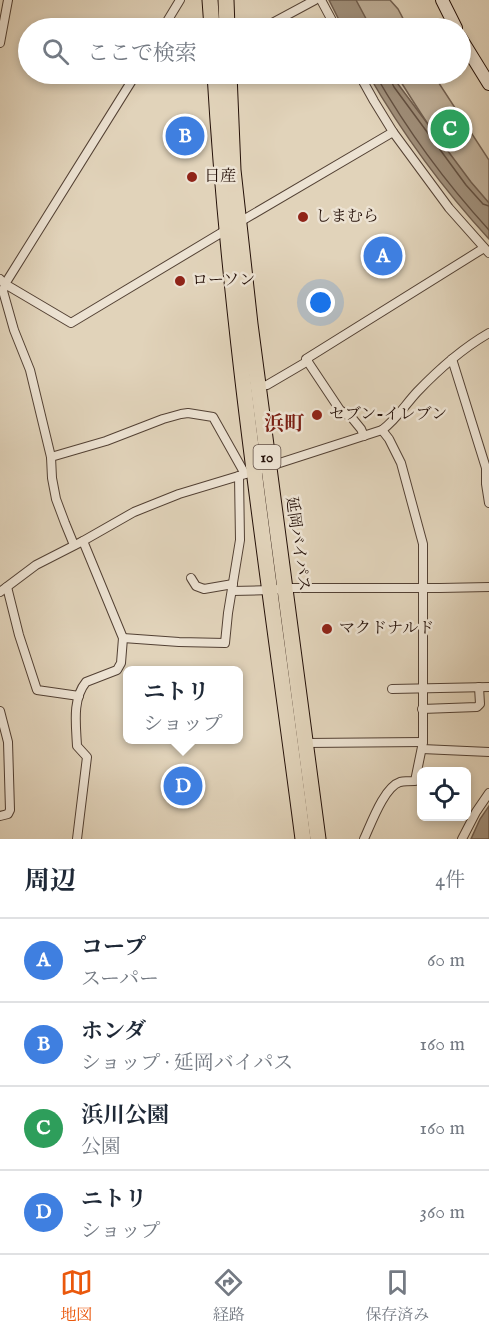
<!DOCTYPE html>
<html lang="ja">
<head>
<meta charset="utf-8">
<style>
	body { margin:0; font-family:"IM FELL English","Noto Serif JP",serif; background:#f2f2f3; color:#1f2937 }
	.controls { position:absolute; right:18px; bottom:18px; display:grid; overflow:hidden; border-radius:9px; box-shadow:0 3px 9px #0003 }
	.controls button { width:54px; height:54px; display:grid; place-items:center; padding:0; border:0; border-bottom:2px solid #e0e1e3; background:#fff; color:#1f2937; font:30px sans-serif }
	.you { position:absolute; left:321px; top:303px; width:21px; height:21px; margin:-15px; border:4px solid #fff; border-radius:50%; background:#1a73e8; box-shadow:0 0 0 9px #1a73e833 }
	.badge { display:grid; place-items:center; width:39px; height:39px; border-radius:50%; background:#ea580c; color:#fff; font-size:20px; font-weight:700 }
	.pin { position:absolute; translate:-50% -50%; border:3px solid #fff; box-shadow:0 2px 6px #0006 }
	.popup { position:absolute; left:123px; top:666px; width:120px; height:78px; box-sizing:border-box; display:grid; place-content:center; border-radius:9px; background:#fff; filter:drop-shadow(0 2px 4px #0005); font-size:20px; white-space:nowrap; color:#747a83 }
	.popup b { font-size:22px; color:#1f2937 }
	.popup::after { content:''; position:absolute; left:50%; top:100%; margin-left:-12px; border:12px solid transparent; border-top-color:#fff }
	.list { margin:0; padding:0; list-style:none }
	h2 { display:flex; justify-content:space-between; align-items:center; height:78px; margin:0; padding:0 24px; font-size:26px }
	h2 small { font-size:20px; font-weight:400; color:#747a83 }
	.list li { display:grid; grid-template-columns:39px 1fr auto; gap:18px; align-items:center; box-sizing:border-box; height:84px; padding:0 24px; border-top:2px solid #e0e1e3 }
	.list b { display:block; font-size:22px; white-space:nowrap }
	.list p { margin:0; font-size:20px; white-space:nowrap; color:#747a83 }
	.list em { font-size:20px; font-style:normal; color:#747a83 }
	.icon { flex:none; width:33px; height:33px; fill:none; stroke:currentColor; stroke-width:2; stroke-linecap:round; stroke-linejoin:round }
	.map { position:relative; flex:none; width:489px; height:839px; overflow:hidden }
	.search { position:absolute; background:#fff; box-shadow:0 3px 9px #0003; left:18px; right:18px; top:18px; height:66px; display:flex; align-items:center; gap:15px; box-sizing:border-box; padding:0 21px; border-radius:33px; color:#747a83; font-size:22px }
	.sheet { height:414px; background:#fff }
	nav { display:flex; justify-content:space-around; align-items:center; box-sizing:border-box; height:84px; border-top:2px solid #e0e1e3; background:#fff; font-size:16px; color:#747a83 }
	nav a { display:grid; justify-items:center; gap:3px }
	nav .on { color:#ea580c }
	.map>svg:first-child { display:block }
</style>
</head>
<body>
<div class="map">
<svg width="489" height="839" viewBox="0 0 489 839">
	<rect width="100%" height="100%" fill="#e1d3ba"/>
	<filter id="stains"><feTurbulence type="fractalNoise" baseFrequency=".00333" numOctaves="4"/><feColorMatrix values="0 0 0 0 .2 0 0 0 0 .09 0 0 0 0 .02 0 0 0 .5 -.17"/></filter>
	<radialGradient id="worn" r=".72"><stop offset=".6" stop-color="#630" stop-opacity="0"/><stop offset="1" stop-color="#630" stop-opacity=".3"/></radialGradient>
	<g fill="#c1b29c" stroke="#726152" stroke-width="1.5">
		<path d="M355 0H390L398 9 408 28H369Z"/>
		<path d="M396 74H433L489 160V204C453 165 424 119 396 74Z"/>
	</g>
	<g fill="#a1917d" stroke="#6f5d4e" stroke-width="1.5">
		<path d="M329 0H356L371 28H343Z"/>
		<path d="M368 74H393L398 84 471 182 489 203V239C442 188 402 133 368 74Z"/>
		<path d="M489 806V839H471L480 819Z"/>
	</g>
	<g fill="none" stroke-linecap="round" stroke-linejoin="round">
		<g stroke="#625042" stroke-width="1.5">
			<path d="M375 74C407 130 445 182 489 230"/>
			<path d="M388 74 389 77 394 87 466 185 483 204 489 206"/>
		</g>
		<g stroke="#534134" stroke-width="10">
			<g id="street">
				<path d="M321 0 336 28"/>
				<path d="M163 28 180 0"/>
				<path d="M263 28 315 0"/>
				<path d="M0 43 8 0"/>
				<path d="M136 74 5 284 71 323 226 230"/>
				<path d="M359 74 374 101 393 132 449 208 489 253"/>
				<path d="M238 223 393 132"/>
				<path d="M0 279 5 284 3 291 14 330 30 370 51 457 52 478 56 499 65 523 74 545"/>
				<path d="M452 359 486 468V484L489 503"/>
				<path d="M258 386 267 385 308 361"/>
				<path d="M364 436 361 429 352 418 340 410 306 359 484 248"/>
				<path d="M51 457 106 441 163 419 181 414 188 413 213 417 245 474"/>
				<path d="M191 578 196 586 204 589 233 584"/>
				<path d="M7 587 19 635 37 690 79 696"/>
				<path d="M232 591 271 590 285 588H440L489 587"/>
				<path d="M0 592 36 565 83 541 134 512 179 494 255 471 382 430C396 420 405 405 417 392 438 370 463 348 489 333"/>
				<path d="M123 638 179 642 225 643 228 613 240 540 239 476"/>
				<path d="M392 689 489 687"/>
				<path d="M422 709 477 707 480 704 479 687"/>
				<path d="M0 711 8 742 10 810 8 814 0 816"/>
				<path d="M306 743 423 742"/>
				<path d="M422 749 489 752"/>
				<path d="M77 839 87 757 77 746C76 725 72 699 86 682L117 670 121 663 123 638 83 541"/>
				<path d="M364 839C371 824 384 787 400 782 405 781 410 781 415 781L423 742V544L401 463 389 439 382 430"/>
				<path d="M462 839 476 812 489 793"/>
			</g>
		</g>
		<g stroke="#241008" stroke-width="14">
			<g id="secondary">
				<path d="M442 0 456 28"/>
				<path d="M460 37 489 84"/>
			</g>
		</g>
		<g stroke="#241008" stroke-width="17">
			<g id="highway">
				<path d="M210 0 212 28"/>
				<path d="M226 0 227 28"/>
				<path d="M215 74C230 330 270 584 303 839"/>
				<path d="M229 74 233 170 250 324 318 839"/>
			</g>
		</g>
		<use href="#street" stroke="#ece2d2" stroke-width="8"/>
		<use href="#secondary" stroke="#ece2d2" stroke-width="12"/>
		<use href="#highway" stroke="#e1d3ba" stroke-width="15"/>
	</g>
	<g fill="#8f2418" stroke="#ece2d2" stroke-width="2">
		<circle cx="192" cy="177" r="6"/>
		<circle cx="303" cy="217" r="6"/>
		<circle cx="180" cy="281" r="6"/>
		<circle cx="317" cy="415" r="6"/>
		<circle cx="327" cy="629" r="6"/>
	</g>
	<g text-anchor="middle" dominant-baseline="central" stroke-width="5" stroke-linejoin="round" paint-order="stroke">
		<rect fill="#ece2d2" stroke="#604f45" stroke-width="1.5" x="253.5" y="445" width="27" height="24" rx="4.5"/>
		<g font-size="15" font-weight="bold" fill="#241008">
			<text x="267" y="457">10</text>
		</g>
		<g font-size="16" fill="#241008" stroke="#ece2d2" text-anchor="start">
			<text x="204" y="177">日産</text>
			<text x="315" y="217">しまむら</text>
			<text x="192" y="281">ローソン</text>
			<text x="329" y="415">セブン-イレブン</text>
			<text x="339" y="629">マクドナルド</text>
		</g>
		<g font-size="16" fill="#241008" stroke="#ece2d2">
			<text transform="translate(297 544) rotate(82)">延岡バイパス</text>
		</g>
		<g font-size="20" font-weight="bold" fill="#7a1f14" stroke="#ece2d2">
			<text x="284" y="424">浜町</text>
		</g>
	</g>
	<rect width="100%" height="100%" filter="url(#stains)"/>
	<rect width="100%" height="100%" fill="url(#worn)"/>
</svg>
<div class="controls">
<button><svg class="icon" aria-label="locate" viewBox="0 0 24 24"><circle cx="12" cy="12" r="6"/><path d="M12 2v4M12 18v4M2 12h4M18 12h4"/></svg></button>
</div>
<div class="you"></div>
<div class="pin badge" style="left:383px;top:256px;background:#3f7fe0">A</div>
<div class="pin badge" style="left:185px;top:136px;background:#3f7fe0">B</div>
<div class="pin badge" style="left:450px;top:129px;background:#2e9e5b">C</div>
<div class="pin badge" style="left:183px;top:786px;background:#3f7fe0">D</div>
<div class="popup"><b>ニトリ</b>ショップ</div>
<div class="search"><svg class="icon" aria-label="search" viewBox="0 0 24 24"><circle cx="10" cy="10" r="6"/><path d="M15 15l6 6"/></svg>ここで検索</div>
</div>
<section class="sheet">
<h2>周辺<small>4件</small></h2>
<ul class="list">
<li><span class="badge" style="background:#3f7fe0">A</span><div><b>コープ</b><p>スーパー</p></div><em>60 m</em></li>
<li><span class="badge" style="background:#3f7fe0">B</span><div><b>ホンダ</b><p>ショップ · 延岡バイパス</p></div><em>160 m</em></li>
<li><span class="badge" style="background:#2e9e5b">C</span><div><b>浜川公園</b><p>公園</p></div><em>160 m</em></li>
<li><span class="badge" style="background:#3f7fe0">D</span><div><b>ニトリ</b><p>ショップ</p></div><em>360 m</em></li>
</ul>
</section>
<nav>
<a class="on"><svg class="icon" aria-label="map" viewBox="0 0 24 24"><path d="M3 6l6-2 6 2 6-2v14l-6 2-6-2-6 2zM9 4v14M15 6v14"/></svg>地図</a>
<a><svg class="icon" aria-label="directions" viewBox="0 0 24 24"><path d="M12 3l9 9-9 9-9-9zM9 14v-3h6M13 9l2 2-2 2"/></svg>経路</a>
<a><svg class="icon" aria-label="saved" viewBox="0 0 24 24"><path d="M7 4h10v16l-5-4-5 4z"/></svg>保存済み</a>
</nav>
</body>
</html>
